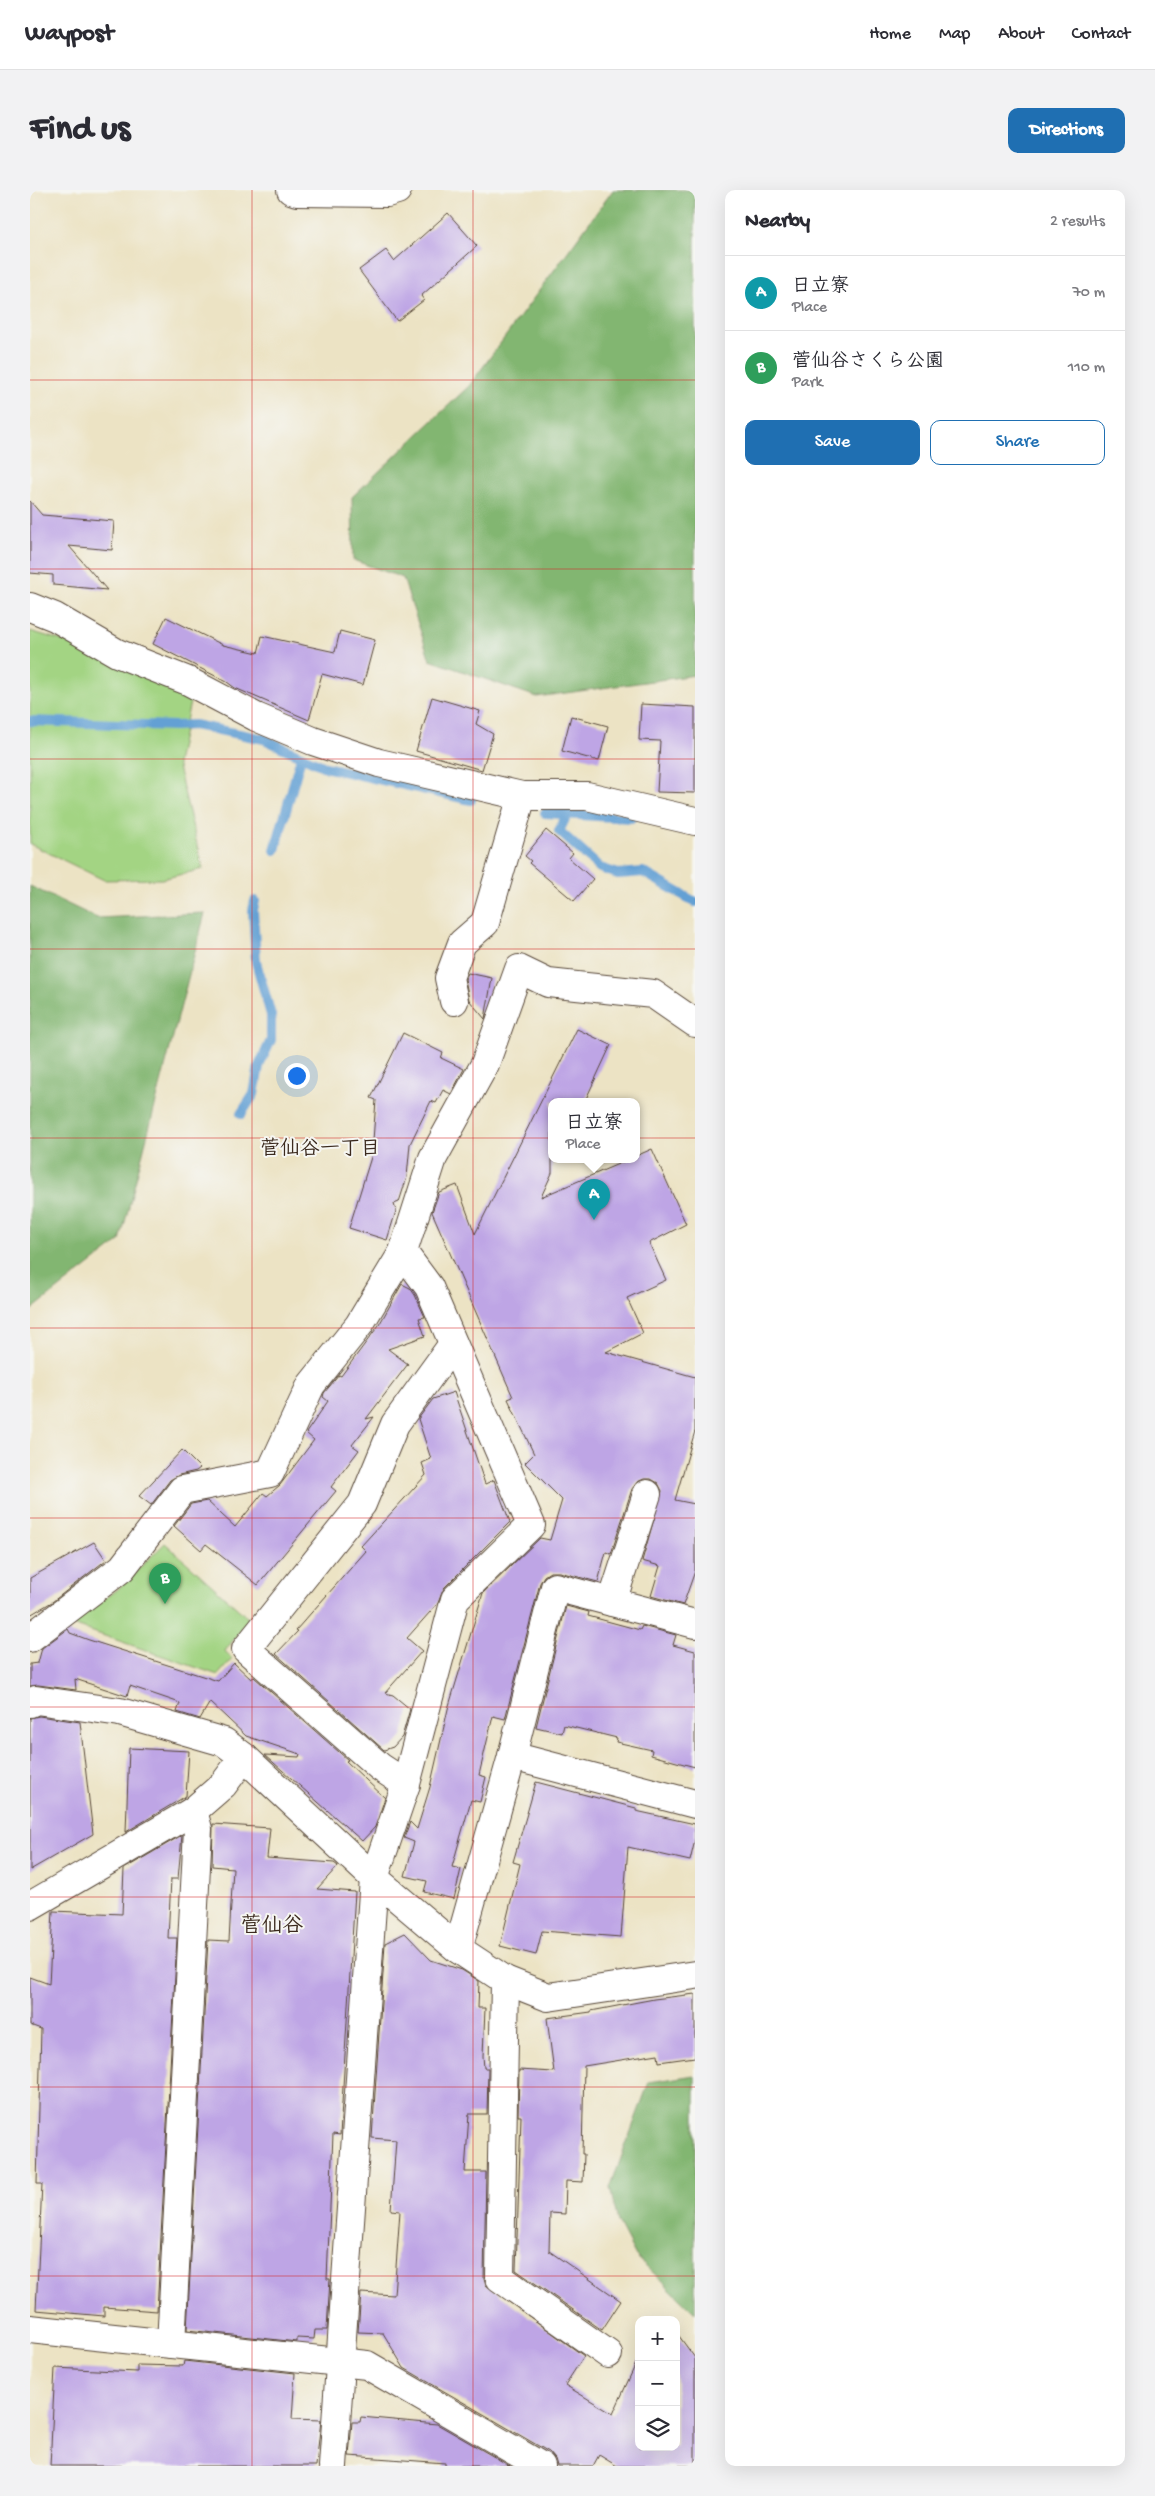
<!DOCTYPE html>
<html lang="en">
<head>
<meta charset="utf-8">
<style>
	body { margin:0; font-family:"Gochi Hand","Klee One",sans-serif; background:#f2f2f3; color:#2b2b33 }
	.controls { position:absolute; right:15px; bottom:15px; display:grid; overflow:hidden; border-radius:10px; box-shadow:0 5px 20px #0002 }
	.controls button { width:45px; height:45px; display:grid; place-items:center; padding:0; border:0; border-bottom:1px solid #e1e1e2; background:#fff; color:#2b2b33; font:25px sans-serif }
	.you { position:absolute; left:266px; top:885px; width:18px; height:18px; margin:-12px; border:4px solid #fff; border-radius:50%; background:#1a73e8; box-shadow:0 0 0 8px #1a73e833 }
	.badge { display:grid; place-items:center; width:32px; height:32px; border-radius:50%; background:#1f6fb2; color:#fff; font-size:16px; font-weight:700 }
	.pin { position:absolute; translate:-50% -41px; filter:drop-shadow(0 1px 2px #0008) }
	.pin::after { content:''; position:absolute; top:26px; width:18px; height:15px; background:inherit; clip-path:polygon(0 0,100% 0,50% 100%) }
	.popup { position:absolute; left:518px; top:908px; width:92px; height:65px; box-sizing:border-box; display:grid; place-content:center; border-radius:10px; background:#fff; filter:drop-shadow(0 1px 4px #0005); font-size:16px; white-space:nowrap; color:#7c7c81 }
	.popup b { font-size:19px; color:#2b2b33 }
	.popup::after { content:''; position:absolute; left:50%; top:100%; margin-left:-10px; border:10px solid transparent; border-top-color:#fff }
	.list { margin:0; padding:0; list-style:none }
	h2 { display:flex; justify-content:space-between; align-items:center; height:65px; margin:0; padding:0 20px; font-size:21px }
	h2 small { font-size:16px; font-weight:400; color:#7c7c81 }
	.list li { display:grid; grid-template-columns:32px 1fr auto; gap:15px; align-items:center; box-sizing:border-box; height:75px; padding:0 20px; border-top:1px solid #e1e1e2 }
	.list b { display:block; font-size:19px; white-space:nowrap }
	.list p { margin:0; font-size:16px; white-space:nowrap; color:#7c7c81 }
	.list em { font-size:16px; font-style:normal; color:#7c7c81 }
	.actions { display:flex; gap:10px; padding:15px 20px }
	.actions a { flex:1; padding:11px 0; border:1px solid #1f6fb2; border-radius:10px; text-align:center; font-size:18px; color:#1f6fb2 }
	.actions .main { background:#1f6fb2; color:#fff }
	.icon { flex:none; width:28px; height:28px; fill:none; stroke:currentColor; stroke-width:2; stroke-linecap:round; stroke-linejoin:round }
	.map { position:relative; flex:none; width:665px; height:2276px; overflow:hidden; border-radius:10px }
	header { display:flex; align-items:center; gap:30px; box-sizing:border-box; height:70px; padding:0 25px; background:#fff; border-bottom:1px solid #e1e1e2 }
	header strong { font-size:24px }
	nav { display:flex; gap:28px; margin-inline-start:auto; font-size:18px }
	.intro { display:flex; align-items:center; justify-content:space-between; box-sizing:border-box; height:120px; padding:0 30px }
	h1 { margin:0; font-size:35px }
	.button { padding:12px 22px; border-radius:10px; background:#1f6fb2; color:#fff; font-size:18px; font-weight:700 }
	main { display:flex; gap:30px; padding:0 30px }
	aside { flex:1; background:#fff; border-radius:10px; box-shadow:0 5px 20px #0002 }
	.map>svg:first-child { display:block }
</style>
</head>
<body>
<header>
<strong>Waypost</strong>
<nav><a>Home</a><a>Map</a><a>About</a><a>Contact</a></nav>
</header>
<div class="intro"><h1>Find us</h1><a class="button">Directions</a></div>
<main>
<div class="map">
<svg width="665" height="2276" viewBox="0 0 665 2276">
	<rect width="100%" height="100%" fill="#f6f6f2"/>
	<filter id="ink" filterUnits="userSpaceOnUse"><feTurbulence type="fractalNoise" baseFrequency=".02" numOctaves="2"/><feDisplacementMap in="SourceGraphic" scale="10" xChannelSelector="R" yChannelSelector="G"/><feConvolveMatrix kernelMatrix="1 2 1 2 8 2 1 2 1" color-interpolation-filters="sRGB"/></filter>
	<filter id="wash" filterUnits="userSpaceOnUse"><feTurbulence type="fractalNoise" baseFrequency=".0096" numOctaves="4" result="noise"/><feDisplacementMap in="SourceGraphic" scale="20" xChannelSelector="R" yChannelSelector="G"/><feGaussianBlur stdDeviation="1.12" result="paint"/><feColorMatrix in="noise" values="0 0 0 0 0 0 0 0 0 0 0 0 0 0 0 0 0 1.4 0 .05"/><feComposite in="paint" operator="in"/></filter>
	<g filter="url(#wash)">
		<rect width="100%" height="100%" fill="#ece3c4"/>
		<g fill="#a3d483" stroke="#6f7f50">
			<path d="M0 441 50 456 162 503 147 573 173 679 132 689 74 690 0 654Z"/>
			<path d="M135 1353 219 1429 195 1461 202 1469 188 1485 40 1434 87 1400Z"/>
		</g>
		<g fill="#82b671" stroke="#5e7048">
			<path d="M583 0H665V485L507 507 400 470 373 388 323 370 322 307 439 196Z"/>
			<path d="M0 696 67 728 175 723 90 1051 0 1121Z"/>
			<path d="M665 1885V2123L606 2066 588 2032 580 1998 619 1892Z"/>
		</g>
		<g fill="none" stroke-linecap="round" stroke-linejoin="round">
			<g stroke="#63a0d4" stroke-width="10">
				<path d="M0 531 145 536 164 535 234 549 295 577 441 610"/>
				<path d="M515 623 601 628"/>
				<path d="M537 625 529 641 570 678 588 684 613 682 665 712"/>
				<path d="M245 660 271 567"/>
				<path d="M211 924 224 904 229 876 241 850V825L226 772 223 720 225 711"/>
			</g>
		</g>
		<g id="blocks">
			<g fill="#bea5e5">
				<path d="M418 23 447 56 391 106 394 110 367 131 329 80 356 60 364 71Z"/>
				<path d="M0 311 12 325 84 331 82 360 39 356 77 400 23 395V385L0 383Z"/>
				<path d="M136 427 193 455 228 463 232 446 305 462 310 441 345 450 333 495 292 484 279 530 205 498 197 492 123 454Z"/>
				<path d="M402 507 450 521 446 534 463 544 452 580 386 561Z"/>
				<path d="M611 514 665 517V603L627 602 630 551 609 550Z"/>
				<path d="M541 526 578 536 569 571 532 561Z"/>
				<path d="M516 640 543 663 539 668 563 689 544 711 499 673 501 671 495 666Z"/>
				<path d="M438 783 462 788 455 829 439 810 435 789Z"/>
				<path d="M547 839 581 855 555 911H522V983L511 1007 600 969H606V966L622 959 656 1034 619 1053 636 1090 597 1108 613 1143 576 1162 665 1187V1241L645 1310 665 1314V1381L653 1415 621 1406 630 1376 612 1371 632 1301 628 1293 621 1289H614L607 1292 602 1299 581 1364 576 1362 568 1392 529 1382H520L514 1386 510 1393 475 1529 463 1526 449 1585 456 1587 450 1612 441 1610 422 1677 431 1679 424 1709 394 1702 397 1691 375 1686 384 1652 374 1648 380 1632 387 1639 400 1597 418 1519 453 1403 510 1348 520 1350 532 1310 495 1273 504 1264 478 1209 483 1207 402 1022 409 1002 427 995 445 1044Z"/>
				<path d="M373 843 413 863 411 868 434 879 421 904 413 900 406 913 401 911 380 954 377 987 369 1012 364 1014 366 1021 357 1050 319 1038 342 964 346 910 341 908Z"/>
				<path d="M372 1094 380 1098 385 1105 395 1127 389 1128 395 1146 358 1159 378 1174 336 1229 344 1227 322 1255 329 1260 301 1297 306 1301 228 1395 176 1354 171 1360 144 1336 161 1314 177 1311 205 1337 233 1303 237 1306 250 1295 284 1250 276 1243 298 1211 293 1207 294 1203 309 1185 311 1186 349 1135Z"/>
				<path d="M424 1202 455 1294 464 1290 480 1332 414 1398 408 1413 377 1448 392 1461 355 1503 363 1505 380 1519 372 1547 363 1557 354 1560 246 1464 268 1441 266 1440 336 1361 331 1356 396 1285 392 1273 401 1269 388 1229 403 1209Z"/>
				<path d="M152 1260 170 1278 166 1281 149 1285 140 1290 121 1315 109 1306Z"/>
				<path d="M64 1352 76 1370 22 1412 0 1425V1388Z"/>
				<path d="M536 1416 559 1422 558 1426 610 1440 612 1436 646 1445 643 1455 665 1461V1577L621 1565 622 1560 586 1552 587 1548 534 1535 532 1543 506 1537Z"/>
				<path d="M38 1439 40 1443 59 1450 188 1491 204 1473 221 1489 224 1487 318 1570 316 1571 355 1608 345 1637 332 1651 235 1565 269 1567 270 1564 216 1546 180 1512 170 1529 147 1522 150 1513 100 1496 97 1506 45 1489 46 1500 8 1495 0 1496V1474L8 1473 12 1458Z"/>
				<path d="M9 1526 50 1532 63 1644 0 1680V1528Z"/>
				<path d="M99 1558 159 1561 156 1606 96 1642Z"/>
				<path d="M506 1592 606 1618V1621L665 1634V1650L660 1671 598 1657 591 1747 512 1741 506 1765 470 1756 490 1674 483 1672Z"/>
				<path d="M183 1634 240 1638 237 1668 304 1673 308 1676 287 1699 325 1702 310 1945 303 1944 297 2089H300L297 2140H285L284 2149 267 2148V2152L157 2140 178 1750 199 1751 203 1678 182 1676Z"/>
				<path d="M152 1645 148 1689H141L138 1748H147L127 2121 74 2117V2126L6 2120 12 1994H7L11 1839 0 1835V1787L19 1794 23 1721 92 1724 94 1679Z"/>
				<path d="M375 1743 401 1770 432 1780 449 1791 448 1818H455L453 1866 454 1878H458L457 1924H439L435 1982H456L454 2088 456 2095 554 2166 535 2195 583 2224 609 2167V2257H646V2142L665 2168V2276H587L569 2265 563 2276H527L525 2269 519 2262 374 2178 353 2143 328 2142 331 2103 364 2105 370 2021 361 2020 366 1950 342 1948 355 1753Z"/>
				<path d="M665 1804V1867L629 1872 628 1864 554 1876 552 1964H554L553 1992 536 1991 535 2024 520 2023 519 2061 591 2111 572 2140 486 2080 491 1926H488L489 1880 524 1882 517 1828 561 1822V1821L624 1809Z"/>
				<path d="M154 2171 265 2183 262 2229 291 2230 286 2276H20L25 2178 107 2182V2175L153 2176Z"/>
				<path d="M331 2227 407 2234 480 2276H415V2273L319 2266 322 2232H330Z"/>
			</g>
		</g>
	</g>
	<g filter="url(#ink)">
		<use href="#blocks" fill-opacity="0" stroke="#564637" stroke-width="1"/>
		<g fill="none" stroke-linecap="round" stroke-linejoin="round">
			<g stroke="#564637" stroke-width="30">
				<g id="minor">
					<path d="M261 0 267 2 357 3 367 0"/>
					<path d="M0 417 25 427 87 463 158 491 226 527 283 551 349 573 492 606H557L665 631"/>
					<path d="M424 811 419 788 432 753 455 733 492 606"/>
					<path d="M582 1412 617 1304"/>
					<path d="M0 1448 92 1378 152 1300 240 1283 281 1195 329 1135 373 1062"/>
					<path d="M0 1513 6 1510 90 1522 194 1552 214 1567 344 1688 428 1759 475 1790 518 1807 665 1785"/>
					<path d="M482 1566 665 1614"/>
					<path d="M376 1594 350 1577 216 1459 332 1314 365 1234 423 1154"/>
					<path d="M0 1716 163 1621 193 1595 214 1567"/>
					<path d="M428 1759 482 1566 525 1397 665 1434"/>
					<path d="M475 1790 470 2088 578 2164"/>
					<path d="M0 2139 337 2175 511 2276"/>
					<path d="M141 2154 168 1639 163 1621"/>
					<path d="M303 2276 344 1688 376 1594 425 1409 501 1335 399 1097 373 1062 403 968 455 874 489 779 518 793 623 804 665 833"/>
				</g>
			</g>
			<use href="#minor" stroke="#fff" stroke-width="28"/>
		</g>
	</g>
	<path fill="none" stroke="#d62828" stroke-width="1" stroke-opacity="0.55" d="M222 0V2276M443 0V2276M0 190H665M0 379H665M0 569H665M0 759H665M0 948H665M0 1138H665M0 1328H665M0 1517H665M0 1707H665M0 1897H665M0 2086H665"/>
	<g text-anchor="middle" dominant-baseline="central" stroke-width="4" stroke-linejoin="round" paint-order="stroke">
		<g font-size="20" font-weight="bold" fill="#3b2a1e" stroke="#f6f6f2">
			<text x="290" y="960">菅仙谷一丁目</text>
		</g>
		<g font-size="21" font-weight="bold" fill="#3b2a1e" stroke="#f6f6f2">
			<text x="242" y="1737">菅仙谷</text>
		</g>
	</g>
</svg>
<div class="controls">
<button>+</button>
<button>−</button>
<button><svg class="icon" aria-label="layers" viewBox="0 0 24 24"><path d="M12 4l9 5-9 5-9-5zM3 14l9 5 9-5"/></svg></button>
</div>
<div class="you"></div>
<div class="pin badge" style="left:564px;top:1030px;background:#0f9aa8">A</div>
<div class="popup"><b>日立寮</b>Place</div>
<div class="pin badge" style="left:135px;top:1414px;background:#2e9e5b">B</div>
</div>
<aside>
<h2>Nearby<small>2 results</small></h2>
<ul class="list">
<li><span class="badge" style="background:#0f9aa8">A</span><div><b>日立寮</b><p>Place</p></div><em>70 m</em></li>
<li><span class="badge" style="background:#2e9e5b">B</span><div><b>菅仙谷さくら公園</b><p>Park</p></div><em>110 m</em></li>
</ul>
<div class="actions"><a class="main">Save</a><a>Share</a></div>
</aside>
</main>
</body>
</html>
